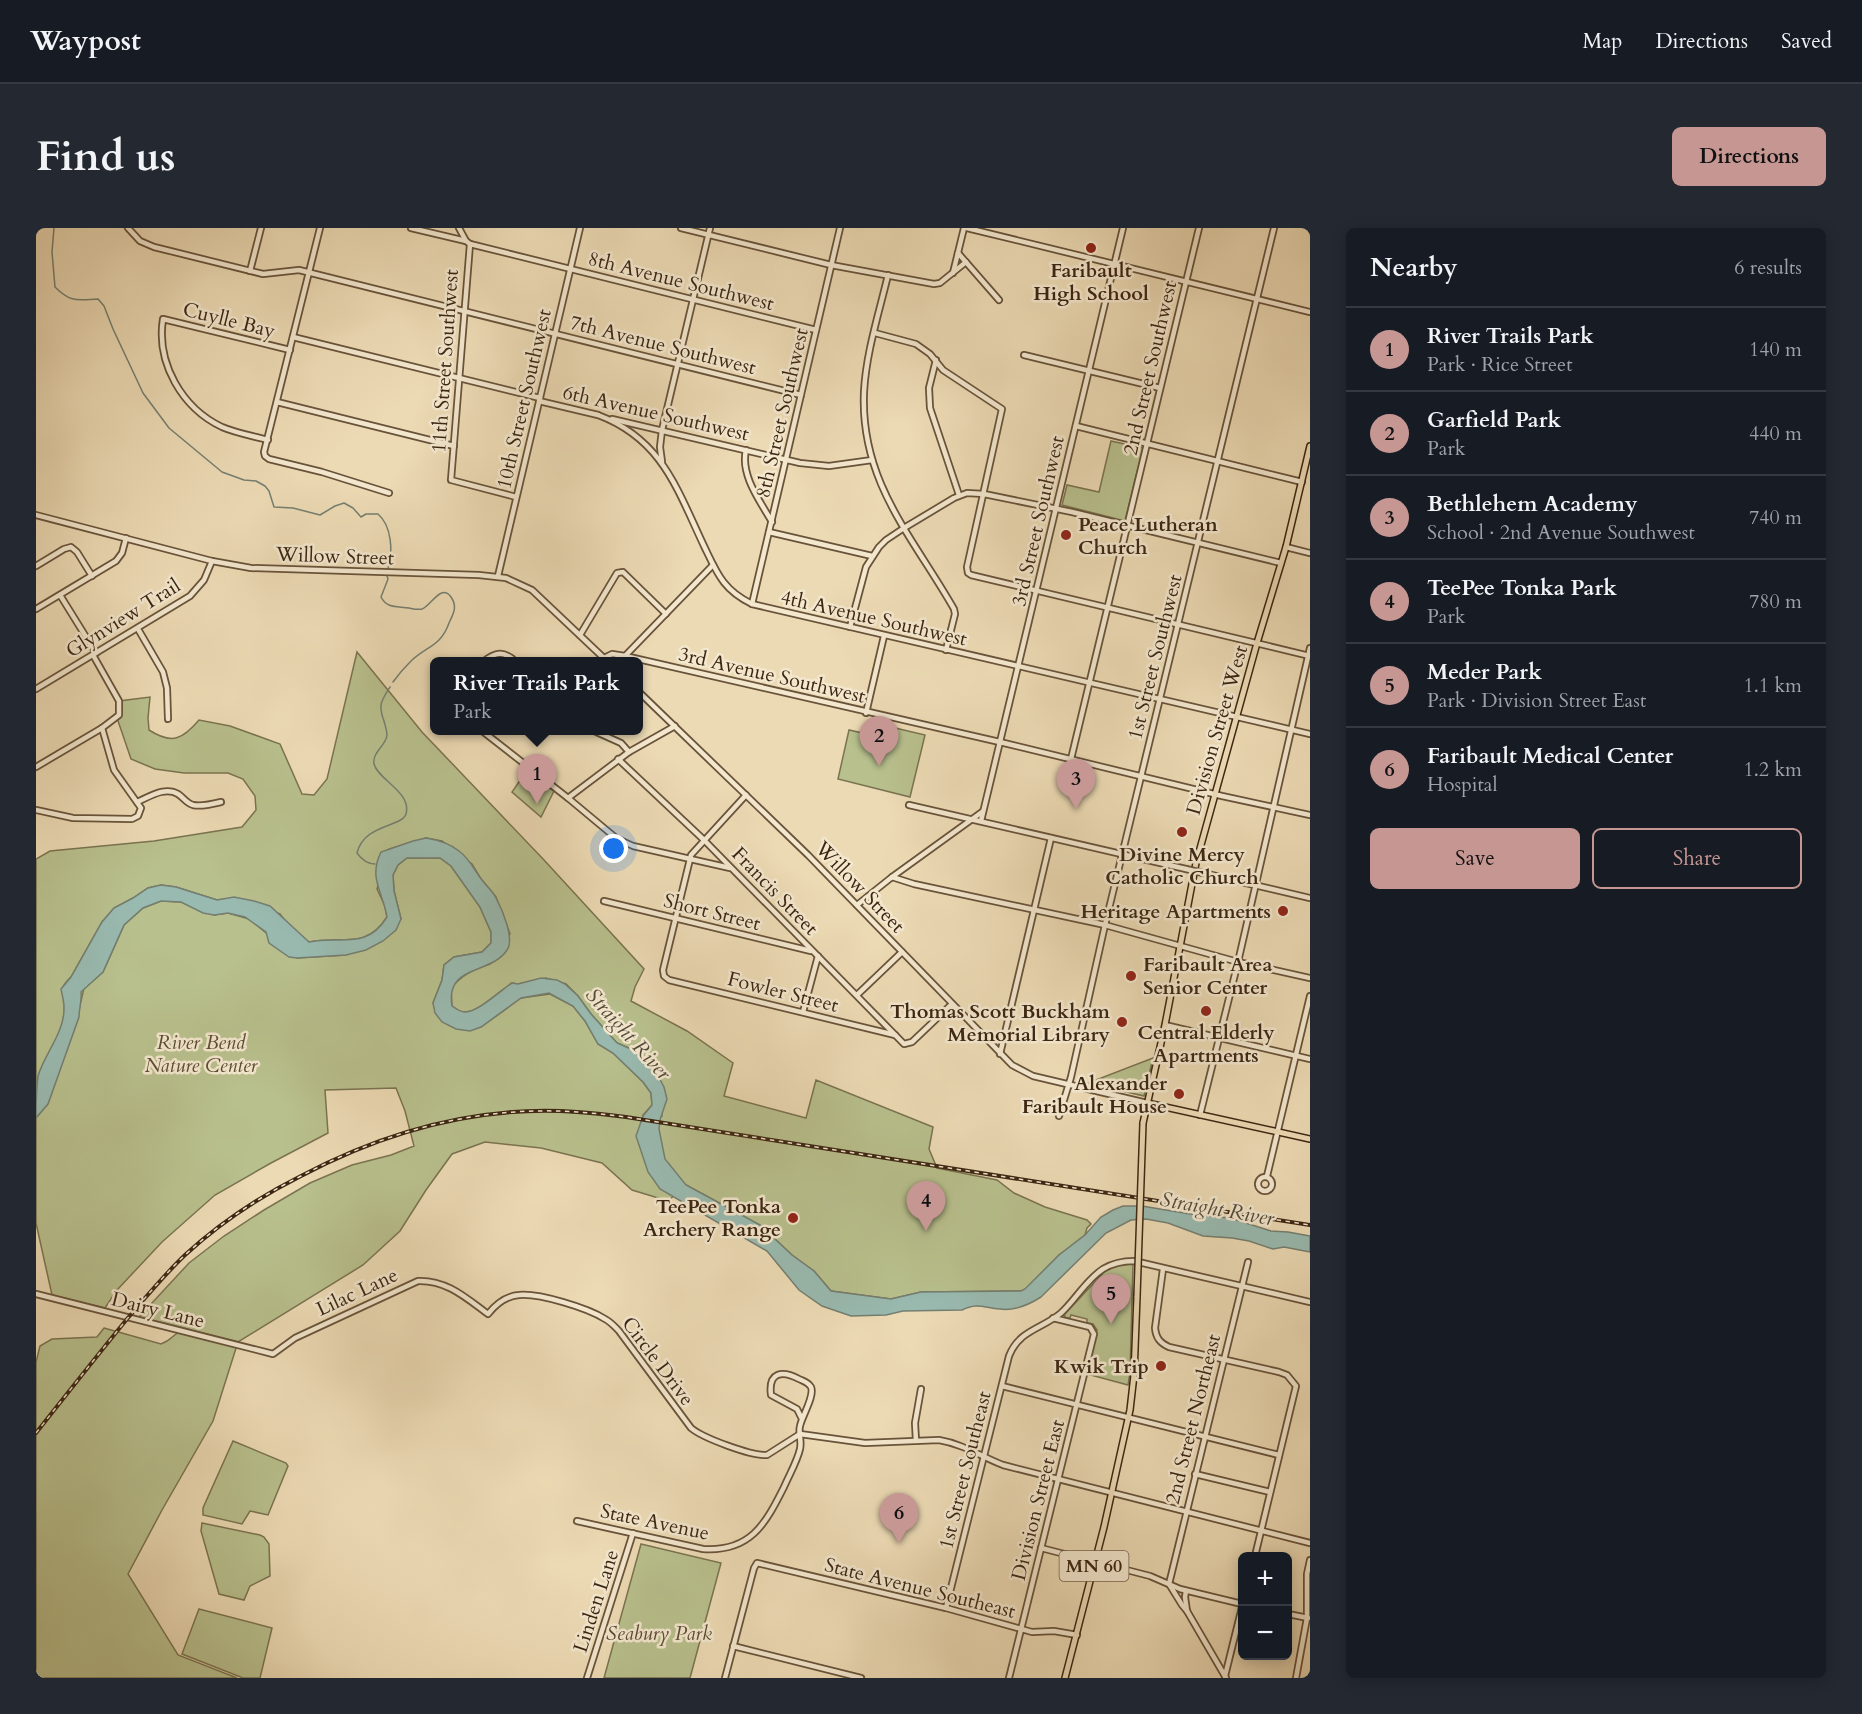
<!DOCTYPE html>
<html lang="en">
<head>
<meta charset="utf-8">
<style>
	body { margin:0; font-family:Cardo,serif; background:#242831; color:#f1f3f6 }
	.controls { position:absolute; right:18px; bottom:18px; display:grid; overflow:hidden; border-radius:9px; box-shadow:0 3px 15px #0003 }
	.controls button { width:54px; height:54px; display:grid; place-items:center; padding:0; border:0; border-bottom:2px solid #363941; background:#171b24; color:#f1f3f6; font:30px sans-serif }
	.you { position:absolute; left:578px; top:621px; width:21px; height:21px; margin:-15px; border:4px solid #fff; border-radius:50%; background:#1a73e8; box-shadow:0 0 0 9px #1a73e833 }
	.badge { display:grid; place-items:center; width:39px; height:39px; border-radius:50%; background:#c59692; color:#111; font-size:20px; font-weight:700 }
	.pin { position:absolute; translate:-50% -50px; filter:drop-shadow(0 2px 3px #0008) }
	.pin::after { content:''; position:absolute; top:32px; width:21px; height:18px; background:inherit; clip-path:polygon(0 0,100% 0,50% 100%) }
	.popup { position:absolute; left:394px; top:429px; width:213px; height:78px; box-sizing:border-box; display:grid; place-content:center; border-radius:9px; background:#171b24; filter:drop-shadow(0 2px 4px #0005); font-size:20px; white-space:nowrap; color:#9ea1a6 }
	.popup b { font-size:22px; color:#f1f3f6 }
	.popup::after { content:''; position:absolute; left:50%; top:100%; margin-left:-12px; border:12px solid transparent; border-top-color:#171b24 }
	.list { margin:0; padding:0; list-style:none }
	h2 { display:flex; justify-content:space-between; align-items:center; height:78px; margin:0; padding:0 24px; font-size:26px }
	h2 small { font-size:20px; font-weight:400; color:#9ea1a6 }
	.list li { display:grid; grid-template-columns:39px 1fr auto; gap:18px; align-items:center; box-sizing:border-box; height:84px; padding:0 24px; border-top:2px solid #363941 }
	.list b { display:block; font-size:22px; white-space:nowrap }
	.list p { margin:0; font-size:20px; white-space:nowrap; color:#9ea1a6 }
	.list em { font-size:20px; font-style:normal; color:#9ea1a6 }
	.actions { display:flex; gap:12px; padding:18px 24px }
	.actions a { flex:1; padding:14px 0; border:2px solid #c59692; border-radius:9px; text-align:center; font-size:21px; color:#c59692 }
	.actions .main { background:#c59692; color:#111 }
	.map { position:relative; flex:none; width:1274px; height:1450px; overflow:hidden; border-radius:9px }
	header { display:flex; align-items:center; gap:36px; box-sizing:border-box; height:84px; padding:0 30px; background:#171b24; border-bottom:2px solid #363941 }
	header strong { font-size:28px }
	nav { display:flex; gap:33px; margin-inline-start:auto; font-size:21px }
	.intro { display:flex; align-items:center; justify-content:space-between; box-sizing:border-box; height:144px; padding:0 36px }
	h1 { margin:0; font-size:42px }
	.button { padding:15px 27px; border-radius:9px; background:#c59692; color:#111; font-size:21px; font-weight:700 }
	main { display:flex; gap:36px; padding:0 36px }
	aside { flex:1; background:#171b24; border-radius:9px; box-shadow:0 3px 15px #0003 }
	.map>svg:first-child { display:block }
</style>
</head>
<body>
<header>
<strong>Waypost</strong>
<nav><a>Map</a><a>Directions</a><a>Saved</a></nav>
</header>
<div class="intro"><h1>Find us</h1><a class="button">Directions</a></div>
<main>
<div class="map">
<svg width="1274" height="1450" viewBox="0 0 1274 1450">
	<rect width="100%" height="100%" fill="#ecdab4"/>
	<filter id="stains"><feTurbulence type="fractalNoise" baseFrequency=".00333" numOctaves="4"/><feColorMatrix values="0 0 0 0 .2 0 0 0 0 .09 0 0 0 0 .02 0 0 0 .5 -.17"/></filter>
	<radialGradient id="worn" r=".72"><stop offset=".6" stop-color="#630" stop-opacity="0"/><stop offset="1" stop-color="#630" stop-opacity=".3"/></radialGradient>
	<g fill="#b8c08d" stroke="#7a7350" stroke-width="1.5" fill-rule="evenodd">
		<path d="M1075 213 1107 220 1089 293 1026 277 1031 257 1063 264Z"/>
		<path d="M321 424 386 504 508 632 608 741 599 759 595 773 651 803 697 835 688 868 770 890 780 852 897 899 893 921 901 940 961 952 978 965 1009 979 1051 992 1055 996 1051 1000 1049 1007 1023 1027 989 1062 985 1063 885 1064 855 1071 795 1063 778 1043 756 1027 724 997 650 957 632 973 596 962 566 935 505 920 449 914 416 926 390 962 364 1003 327 1037 202 1114 103 1089 153 1035 188 1008 228 982 274 955 316 937 355 927 378 918 369 883 360 860 289 862 292 905 235 935 179 967 126 1014 81 1062 69 1080 16 1067 0 995V631L14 623 118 613 206 599 220 582 219 568 207 551 192 545H148L119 541 95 531 81 490 83 473 114 469 112 490 113 502C136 517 147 511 163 492L194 498 244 516 266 566 278 567 291 551ZM390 610 406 613 436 636 445 651 460 669 474 706 454 736C437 741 426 747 415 760L416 778C420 781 424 784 429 784 441 785 465 762 476 755L482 756 510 750 530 756 542 768 555 786 581 815 597 822 618 842 626 888 607 887 616 877 615 865 607 854 577 825 562 816 549 793 537 778 514 766 485 770 445 799 397 775 406 752 408 737 418 729 446 724 455 715V704L444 679 415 638 404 630H371L362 637 357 647 358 663 365 691 310 727 261 730 213 691 192 685 178 687 145 674 125 673 107 680 88 697 67 744 48 760 39 799 27 792C28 787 29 781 28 776 27 762 23 760 35 749L66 694 78 680 97 670 112 660 125 657 140 659 181 672 198 670 244 686 254 699 273 714C304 707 330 723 351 689L349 678 341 661 353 621Z"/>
		<path d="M834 494 889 507 874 569 802 551 813 502 831 506Z"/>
		<path d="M491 542 518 563 505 589 476 564Z"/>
		<path d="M1117 830 1108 868 1052 855Z"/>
		<path d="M1097 1036 1094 1145 1092 1157 1051 1146 1061 1102 1057 1096 1051 1095V1091L1035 1087 1034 1090H1030L1028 1087 1069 1043 1081 1037Z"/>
		<path d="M68 1100 125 1116 131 1113 144 1103 201 1117 177 1193 126 1282 92 1346 142 1427 201 1450H0V1134L4 1118 16 1111 61 1109Z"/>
		<path d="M197 1213 250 1235 252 1238 232 1287 214 1283 206 1296 167 1287V1280Z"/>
		<path d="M166 1295 224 1307 228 1309 233 1316 234 1348 214 1358 208 1372 183 1366 165 1303Z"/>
		<path d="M605 1316 685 1335 654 1450H568Z"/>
		<path d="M163 1381 236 1400 224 1450H207L146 1426Z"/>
	</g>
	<path fill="#99bab0" stroke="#747f71" stroke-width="1.5" d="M390 610C403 612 413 615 423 623 434 631 438 642 446 652 450 658 457 663 460 670 466 681 479 711 471 722 455 747 409 736 416 778 420 781 424 784 429 784 441 785 465 762 476 755L482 756 505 750 521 752 529 756 542 768 555 786 581 815 597 822 619 842 628 859 631 871 624 892 623 901 629 931 650 957 724 997 756 1027 778 1043 795 1063 855 1071 885 1064 985 1063 989 1061 1023 1027 1049 1007 1065 989 1077 982 1087 978H1106L1154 986 1194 990 1235 1003 1252 1004 1274 1008V1024L1248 1019 1237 1021 1213 1013 1196 1010 1167 1008 1132 995 1110 991 1095 992 1070 1005 1005 1069C994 1076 978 1083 964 1081 948 1080 942 1074 926 1082L867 1083 850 1087 815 1088 786 1078 763 1062 731 1023 624 961 612 944 600 908 607 888 616 877 615 865 607 854 577 825 562 816 549 793 537 778 513 765 485 770 445 799 434 803 420 801 406 794 399 785 397 775 406 752 408 737 418 729 446 724 455 715V704L444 679 415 638 404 630H371L362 637 357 647 358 663 365 691 360 702 347 713 330 722 310 727 261 730 253 729 233 715 230 704 209 689 192 685 178 687 167 685 145 674 125 673 107 680 88 697 67 744 45 764C46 773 43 780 43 789L12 876 0 890C0 876 0 862 2 848 9 825 29 804 28 779 28 773 26 767 25 761L35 749 66 694 78 680 97 670 112 660 125 657 140 659 181 672 198 669 218 673 234 678 273 714C304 707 330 723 351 689 347 664 332 650 345 624L377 613Z"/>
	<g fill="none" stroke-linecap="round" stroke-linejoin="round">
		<g stroke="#747f71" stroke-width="1.5">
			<path d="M18 0 16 24 19 59C35 75 41 72 62 71L68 78 77 101 107 165 133 200 186 244 208 252 220 253 229 258 233 263 238 279 257 280 284 287 299 278 308 275 317 280 325 289 330 286H342C356 298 357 324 352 341"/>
			<path d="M351 348 352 351 345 369C351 381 362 378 373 380 378 381 381 382 386 381 395 378 405 355 415 369 422 379 417 386 413 395 405 418 391 418 375 433 369 439 362 447 357 454"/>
			<path d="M339 636C331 636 326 632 321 625 328 596 366 599 370 586 376 564 342 552 338 536 336 524 350 518 351 507 351 503 349 497 348 493 342 477 345 473 354 459"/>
		</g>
		<g stroke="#68533a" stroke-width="8">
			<g id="minor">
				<path d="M92 0 104 13 118 19 227 46 263 42 765 167"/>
				<path d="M284 0 228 224 229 228 233 231 286 244 353 265"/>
				<path d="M375 0 430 13 434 16 780 102"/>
				<path d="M423 0 430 13"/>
				<path d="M645 0 795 37 898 56 904 55 930 34"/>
				<path d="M931 0 1274 84"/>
				<path d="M434 16 415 252 480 269"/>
				<path d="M922 25 963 72"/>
				<path d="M214 43 225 0"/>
				<path d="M917 45 928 0"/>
				<path d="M852 47C843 85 830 125 828 164 824 254 877 309 918 381L919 386 910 422"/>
				<path d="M839 105 880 116 894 126 907 142 966 181 931 339 932 345 935 347 1274 428"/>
				<path d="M257 109 504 170"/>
				<path d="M988 127 1124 160"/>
				<path d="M900 132 893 160 894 180 923 267"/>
				<path d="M503 173 562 187"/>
				<path d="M241 174 418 218"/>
				<path d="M562 187C626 211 641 261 668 318 681 345 687 362 716 376L1274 506"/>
				<path d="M576 191 764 235 793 238 836 232"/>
				<path d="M1040 198 1266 254"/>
				<path d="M232 212C217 208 200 205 186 199 146 180 120 135 127 91L254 122"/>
				<path d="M710 222C704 247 724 273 736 294"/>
				<path d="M626 234 624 219 626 202 674 0"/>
				<path d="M0 287 176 333 215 340 443 347 470 350 496 362 572 434"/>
				<path d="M733 304 836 328"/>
				<path d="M1250 319 1274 325"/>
				<path d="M0 338 28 321 35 319 41 324 56 348"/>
				<path d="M462 348 544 0"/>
				<path d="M24 367 60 425"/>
				<path d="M716 376 804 0"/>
				<path d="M0 381 80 333 86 325 90 310"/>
				<path d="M814 399 830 339 843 319 850 312 868 300 918 270 931 265 948 266 1036 284 1245 335"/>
				<path d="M102 401 127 444 131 460 132 491"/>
				<path d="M544 407 581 345 587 344 630 386"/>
				<path d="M589 428 677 337"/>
				<path d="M568 430 576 426 589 428 968 515 1186 568 1274 587"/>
				<path d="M447 434C459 424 468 422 480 434"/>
				<path d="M0 461 154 368 168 352 176 333"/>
				<path d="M603 464 772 627 976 837 997 848 1111 875"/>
				<path d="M830 485 848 408"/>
				<path d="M445 502 532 570 580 610 597 618 694 640"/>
				<path d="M556 502 585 515 593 524 639 498"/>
				<path d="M582 531 668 612 868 816 876 814 916 776"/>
				<path d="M1035 531 1163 0"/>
				<path d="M0 539 66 500 83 487V473L57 427"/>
				<path d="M710 567 655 627 627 742 628 748 633 752 859 807"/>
				<path d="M532 570 593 524"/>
				<path d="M101 574C113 569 129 558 142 566 147 569 150 575 157 577 165 579 177 576 185 574"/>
				<path d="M873 577 1150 641"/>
				<path d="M0 582 37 590 96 591 102 588 105 580 78 542 66 500"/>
				<path d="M945 593 1087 0"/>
				<path d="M1167 645 1274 670"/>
				<path d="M856 649 878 656 1069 697 1202 734 1274 750"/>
				<path d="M568 673 775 723"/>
				<path d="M821 677 856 649 946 584"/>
				<path d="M821 767 866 724"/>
				<path d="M767 784 782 728"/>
				<path d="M1129 797 1274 831"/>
				<path d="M964 826 1015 610"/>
				<path d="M1164 887 1202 734 1274 420"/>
				<path d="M1023 888 1035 849 1069 697 1238 0"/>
				<path d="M1231 948 1274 768"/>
				<circle cx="1229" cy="956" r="7"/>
				<path d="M1127 1041 1119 1100C1120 1110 1124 1115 1133 1119L1243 1144 1251 1147 1260 1158 1219 1328"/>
				<path d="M0 1066 237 1126 259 1110 382 1053C411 1052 430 1070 452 1086 460 1076 470 1068 483 1067 503 1065 552 1080 569 1091 575 1094 579 1099 583 1103L655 1200C667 1210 715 1228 731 1227L764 1206 829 1215 903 1212C927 1216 946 1229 967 1237L1274 1315"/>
				<path d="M966 1158 1243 1227"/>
				<path d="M880 1213 879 1195 885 1161"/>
				<path d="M1159 1246 1234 1264"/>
				<path d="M541 1293 667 1321C714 1324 729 1297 748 1259 753 1247 761 1234 764 1221 766 1213 762 1205 764 1198 766 1188 779 1168 775 1159 772 1154 767 1153 763 1151 746 1142 732 1144 735 1167L761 1181 766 1191"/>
				<path d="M1005 1320 1114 1348 1144 1361 1206 1376"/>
				<path d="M1150 1363 1149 1369 1151 1383 1190 1450"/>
				<path d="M910 1380 973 1128C983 1102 1006 1101 1025 1085 1040 1071 1050 1052 1067 1041 1077 1035 1086 1033 1098 1033L1274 1074"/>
				<path d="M1151 1383 1146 1377 1133 1356 1212 1034"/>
				<path d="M1252 1386 1272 1390"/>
				<path d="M697 1418 825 1450"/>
				<path d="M1189 1448 1206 1379"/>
				<path d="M551 1450 597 1305"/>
				<path d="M689 1450 718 1340 721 1335 910 1380 996 1404 1018 1403 1041 1407"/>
				<path d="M973 1450 1058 1106 1054 1099 1017 1090"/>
				<path d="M1260 1450 1271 1390V1346L1274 1332"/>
			</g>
		</g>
		<g stroke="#3c2612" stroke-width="8">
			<g id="major">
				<path d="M1111 875 1274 911"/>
				<path d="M1107 895 1129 797 1160 635 1221 415 1250 319 1274 218"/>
				<path d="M1029 1450 1068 1299 1094 1182 1098 1147 1101 1068"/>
			</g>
		</g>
		<use href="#minor" stroke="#f3e7ce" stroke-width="4.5"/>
		<use href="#major" stroke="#ecdab4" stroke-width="5"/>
		<g stroke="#3c2612" stroke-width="4">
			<path id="rail" d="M0 1205C30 1167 60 1129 91 1091 110 1069 128 1047 149 1027 184 995 223 969 265 948 350 903 444 877 541 884 557 885 574 887 590 889L1274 997"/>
		</g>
		<use href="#rail" stroke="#f3e7ce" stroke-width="1.5" stroke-dasharray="4.5" stroke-linecap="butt"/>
		<g stroke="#68533a" stroke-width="8" stroke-linecap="butt">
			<path id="minor-bridge" d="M1150 641 1167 645"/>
		</g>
		<g stroke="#3c2612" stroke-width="8" stroke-linecap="butt">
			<path id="major-bridge" d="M1101 1068 1107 895"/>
		</g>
		<use href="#minor-bridge" stroke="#f3e7ce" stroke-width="4.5"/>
		<use href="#major-bridge" stroke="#ecdab4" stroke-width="5"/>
	</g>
	<g fill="#8f2418" stroke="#f3e7ce" stroke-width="2">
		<circle cx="1055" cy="20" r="6"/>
		<circle cx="1030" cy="307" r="6"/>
		<circle cx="1146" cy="604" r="6"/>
		<circle cx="1247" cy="683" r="6"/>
		<circle cx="1095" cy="748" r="6"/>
		<circle cx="1170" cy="783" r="6"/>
		<circle cx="1086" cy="794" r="6"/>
		<circle cx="1143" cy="866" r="6"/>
		<circle cx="757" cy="990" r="6"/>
		<circle cx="1125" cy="1138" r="6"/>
	</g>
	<g text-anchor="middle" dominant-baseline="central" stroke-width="5" stroke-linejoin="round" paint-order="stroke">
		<rect fill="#f3e7ce" stroke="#73604a" stroke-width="1.5" x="1023.5" y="1323" width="69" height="30" rx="4.5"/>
		<g font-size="18" font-weight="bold" fill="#3c2612">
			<text x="1058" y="1338">MN 60</text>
		</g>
		<g font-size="20" font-weight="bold" fill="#3c2612" stroke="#f3e7ce" text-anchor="end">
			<text x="1055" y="42" text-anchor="middle">Faribault<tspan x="1055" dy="23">High School</tspan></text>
			<text x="1042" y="296" text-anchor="start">Peace Lutheran<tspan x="1042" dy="23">Church</tspan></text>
			<text x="1146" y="626" text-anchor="middle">Divine Mercy<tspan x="1146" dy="23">Catholic Church</tspan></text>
			<text x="1235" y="683">Heritage Apartments</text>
			<text x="1107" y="736" text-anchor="start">Faribault Area<tspan x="1107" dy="23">Senior Center</tspan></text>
			<text x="1074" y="783">Thomas Scott Buckham<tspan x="1074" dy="23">Memorial Library</tspan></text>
			<text x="1170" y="804" text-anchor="middle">Central Elderly<tspan x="1170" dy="23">Apartments</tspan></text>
			<text x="1131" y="855">Alexander<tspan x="1131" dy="23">Faribault House</tspan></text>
			<text x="745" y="978">TeePee Tonka<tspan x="745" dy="23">Archery Range</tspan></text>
			<text x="1113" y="1138">Kwik Trip</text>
		</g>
		<g font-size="20" fill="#3c2612" stroke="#f3e7ce">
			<text transform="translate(645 53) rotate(14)">8th Avenue Southwest</text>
			<text transform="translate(193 92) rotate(14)">Cuylle Bay</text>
			<text transform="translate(627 117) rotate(14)">7th Avenue Southwest</text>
			<text transform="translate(409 133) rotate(-86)">11th Street Southwest</text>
			<text transform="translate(1114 140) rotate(-77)">2nd Street Southwest</text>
			<text transform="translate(488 171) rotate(-77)">10th Street Southwest</text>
			<text transform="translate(620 185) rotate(13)">6th Avenue Southwest</text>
			<text transform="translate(746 185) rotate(-77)">8th Street Southwest</text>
			<text transform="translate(1002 293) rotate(-77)">3rd Street Southwest</text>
			<text transform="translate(299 328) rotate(2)">Willow Street</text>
			<text transform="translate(87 390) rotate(-32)">Glynview Trail</text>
			<text transform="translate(838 390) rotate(13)">4th Avenue Southwest</text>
			<text transform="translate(1119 429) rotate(-76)">1st Street Southwest</text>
			<text transform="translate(736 447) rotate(13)">3rd Avenue Southwest</text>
			<text transform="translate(1181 502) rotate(-74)">Division Street West</text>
			<text transform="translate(824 659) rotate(46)">Willow Street</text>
			<text transform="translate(739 663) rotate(46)">Francis Street</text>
			<text transform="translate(676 684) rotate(14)">Short Street</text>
			<text transform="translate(747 764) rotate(14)">Fowler Street</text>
			<text transform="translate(321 1064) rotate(-25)">Lilac Lane</text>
			<text transform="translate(122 1082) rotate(14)">Dairy Lane</text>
			<text transform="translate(622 1133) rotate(53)">Circle Drive</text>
			<text transform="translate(1157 1191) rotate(-76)">2nd Street Northeast</text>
			<text transform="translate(929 1242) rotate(-76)">1st Street Southeast</text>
			<text transform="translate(1002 1272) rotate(-76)">Division Street East</text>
			<text transform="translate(619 1294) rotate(12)">State Avenue</text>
			<text transform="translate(884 1360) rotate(14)">State Avenue Southeast</text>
			<text transform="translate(560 1373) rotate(-72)">Linden Lane</text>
		</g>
		<g font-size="20" font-style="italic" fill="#5b4c31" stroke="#f3e7ce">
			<text x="165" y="814">River Bend<tspan x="165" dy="23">Nature Center</tspan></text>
			<text x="623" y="1405">Seabury Park</text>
		</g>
		<g font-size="21" font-style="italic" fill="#534b3a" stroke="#f3e7ce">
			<text transform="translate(592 806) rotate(48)">Straight River</text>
			<text transform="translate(1181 981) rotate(10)">Straight River</text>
		</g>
	</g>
	<rect width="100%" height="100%" filter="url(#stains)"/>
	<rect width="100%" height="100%" fill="url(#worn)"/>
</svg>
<div class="controls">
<button>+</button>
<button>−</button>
</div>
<div class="you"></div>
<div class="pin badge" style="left:501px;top:576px">1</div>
<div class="popup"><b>River Trails Park</b>Park</div>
<div class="pin badge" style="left:843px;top:538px">2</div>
<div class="pin badge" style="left:1040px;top:581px">3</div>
<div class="pin badge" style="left:890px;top:1003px">4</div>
<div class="pin badge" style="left:1075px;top:1096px">5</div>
<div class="pin badge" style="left:863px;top:1315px">6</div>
</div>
<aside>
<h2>Nearby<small>6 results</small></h2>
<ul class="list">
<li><span class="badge">1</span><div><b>River Trails Park</b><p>Park · Rice Street</p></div><em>140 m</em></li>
<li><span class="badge">2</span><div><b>Garfield Park</b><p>Park</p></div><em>440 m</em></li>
<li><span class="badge">3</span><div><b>Bethlehem Academy</b><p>School · 2nd Avenue Southwest</p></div><em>740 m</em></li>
<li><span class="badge">4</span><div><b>TeePee Tonka Park</b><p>Park</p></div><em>780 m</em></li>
<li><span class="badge">5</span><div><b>Meder Park</b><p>Park · Division Street East</p></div><em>1.1 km</em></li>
<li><span class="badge">6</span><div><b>Faribault Medical Center</b><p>Hospital</p></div><em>1.2 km</em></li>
</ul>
<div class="actions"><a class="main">Save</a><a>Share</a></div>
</aside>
</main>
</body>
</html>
